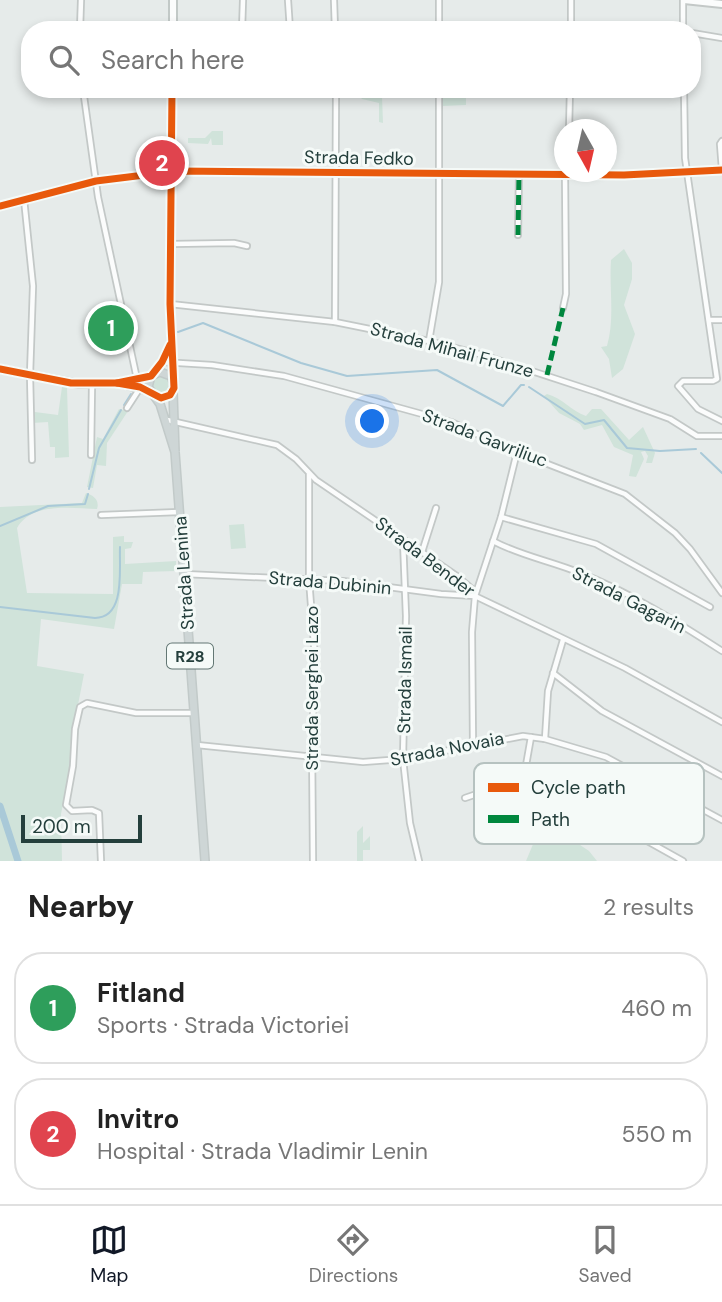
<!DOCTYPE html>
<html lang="en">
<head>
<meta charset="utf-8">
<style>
	body { margin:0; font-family:"DM Sans",sans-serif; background:#f6f6f6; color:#222 }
	.compass { position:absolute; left:554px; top:119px; width:63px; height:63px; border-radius:50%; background:#fff; box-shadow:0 4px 10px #0003; rotate:172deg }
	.scale { position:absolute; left:21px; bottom:18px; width:121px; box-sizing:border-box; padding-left:7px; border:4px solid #243f3c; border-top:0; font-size:19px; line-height:24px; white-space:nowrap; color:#243f3c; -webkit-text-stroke:5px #f5faf8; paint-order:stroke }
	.you { position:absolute; left:373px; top:422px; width:24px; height:24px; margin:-18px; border:5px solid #fff; border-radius:50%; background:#1a73e8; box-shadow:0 0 0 10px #1a73e833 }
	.badge { display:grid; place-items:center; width:46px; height:46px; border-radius:50%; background:#111827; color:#fff; font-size:23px; font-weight:700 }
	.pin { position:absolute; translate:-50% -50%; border:4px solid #fff; box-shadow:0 2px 7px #0006 }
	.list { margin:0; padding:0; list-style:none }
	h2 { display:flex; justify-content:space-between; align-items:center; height:91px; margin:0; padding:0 28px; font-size:30px }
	h2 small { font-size:23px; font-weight:400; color:#767676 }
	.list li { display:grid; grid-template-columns:46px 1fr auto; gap:21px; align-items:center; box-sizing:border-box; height:112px; margin:0 14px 14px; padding:0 14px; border:2px solid #e0e0e0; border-radius:28px }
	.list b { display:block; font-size:26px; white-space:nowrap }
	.list p { margin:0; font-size:23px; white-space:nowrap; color:#767676 }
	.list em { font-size:23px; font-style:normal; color:#767676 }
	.icon { flex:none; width:38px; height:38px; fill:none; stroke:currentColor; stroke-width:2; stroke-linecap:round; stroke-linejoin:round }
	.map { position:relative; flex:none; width:722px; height:861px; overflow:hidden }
	.search { position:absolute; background:#fff; box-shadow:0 4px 10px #0003; left:21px; right:21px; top:21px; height:77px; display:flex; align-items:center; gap:18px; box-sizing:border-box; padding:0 24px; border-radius:28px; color:#767676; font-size:26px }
	.sheet { height:343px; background:#fff }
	nav { display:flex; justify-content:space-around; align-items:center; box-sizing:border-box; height:98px; border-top:2px solid #e0e0e0; background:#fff; font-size:19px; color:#767676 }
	nav a { display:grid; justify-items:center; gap:4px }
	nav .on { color:#111827 }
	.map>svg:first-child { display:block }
</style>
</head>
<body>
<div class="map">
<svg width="722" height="861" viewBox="0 0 722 861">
	<rect width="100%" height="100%" fill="#e6ebea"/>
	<g fill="#d0e3da">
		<path d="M354 89 376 93 392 91 394 98 382 96 383 123 379 122V103L362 99Z"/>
		<path d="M443 89H466V105L443 106Z"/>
		<path d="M212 131H223V145H212L211 138 208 144 188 143V138H205Z"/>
		<path d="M624 249 632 263V279L624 305 635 334 623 369 612 378 609 359 601 347 607 346C615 319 609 289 611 260Z"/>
		<circle cx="161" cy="385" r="8"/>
		<path d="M62 387H67L69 457 55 458V447H50L48 422 32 423 31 414 35 412 58 415Z"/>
		<path d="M547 394C563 398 571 411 586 416L592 409H601L629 440 643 427 655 453 652 463H646L648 456 645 451 641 452 644 459 636 477 629 476 633 455 614 447 602 425 584 430 580 424 559 413 544 396Z"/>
		<path d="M119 409 128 411 107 443 106 466 97 465 93 488 87 487 97 437 103 439Z"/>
		<path d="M86 493C93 495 100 500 97 509 71 508 32 502 17 528L27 593 113 594V537L124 536V542H133L131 548 125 549V564L176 561V571L143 572 142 584H122L114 629 41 619 37 666 84 674 70 746V769L61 814 62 861H0V507L82 503Z"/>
		<path d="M244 524 246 548 231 549 229 525Z"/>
		<path d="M549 824 589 851 597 861H526L539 830Z"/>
		<path d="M363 826V843L370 836V850H363V861H357V832Z"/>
	</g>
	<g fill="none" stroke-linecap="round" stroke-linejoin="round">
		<g stroke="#a9c9d8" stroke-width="2">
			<path d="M178 332 203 323 301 363 347 376 437 370 503 406 521 385H524"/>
			<path d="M529 387 585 424 604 420 627 448 660 451 696 449"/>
			<path d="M124 405 131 394"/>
			<path d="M701 453 722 473"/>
			<path d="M89 489 99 448 121 410"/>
			<path d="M0 526 48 506 85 504 88 494"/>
			<path d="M0 607 95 618C126 618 119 569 120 547"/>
		</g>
		<path stroke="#a9c9d8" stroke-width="7" d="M0 806 18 861"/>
		<g stroke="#c3c8c7" stroke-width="8">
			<g id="minor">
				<path d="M288 0 290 30"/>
				<path d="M334 0 335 30"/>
				<path d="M80 30 81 0"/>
				<path d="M242 30 243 0"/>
				<path d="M439 30V0"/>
				<path d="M571 30V0"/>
				<path d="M683 30V0"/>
				<path d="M692 33 722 38"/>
				<path d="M83 89 98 197 137 379"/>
				<path d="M684 89 685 158 717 379 713 381H683L678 386 698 409 722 421"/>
				<path d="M569 130 570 89"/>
				<path d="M722 141 720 144 722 170"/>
				<path d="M24 199 33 286 30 375 32 460"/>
				<path d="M0 206 96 181 177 171 624 175 722 170"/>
				<path d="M518 235 519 174"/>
				<path d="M171 244 234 243 247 246"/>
				<path d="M170 304 335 322 429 341 483 355 596 392 670 419 697 436H722"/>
				<path d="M563 308 566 294 565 173"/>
				<path d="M709 320H722"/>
				<path d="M335 322 336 89"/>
				<path d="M429 341 439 282V89"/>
				<path d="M162 362 212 365 284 376 451 422 509 449 625 494 675 533 690 549 722 593"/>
				<path d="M127 408 140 388"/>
				<path d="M167 420 277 445 296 459 316 480 457 576 472 589 475 596 625 668 722 722"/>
				<path d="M91 455 92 385"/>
				<path d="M309 474V579L315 658 312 742 313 861"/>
				<path d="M101 515 179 512"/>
				<path d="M501 517 596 544 710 607"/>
				<path d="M403 540 406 616 403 759 410 823 419 861"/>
				<path d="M493 541C521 556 551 561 580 573 630 592 677 622 722 651"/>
				<path d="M422 552 436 508"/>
				<path d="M184 574 343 581 441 594 475 596"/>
				<path d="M553 673 602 711 722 776"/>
				<path d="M531 737 525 771 528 780 538 785 567 791 590 809 683 861"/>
				<path d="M545 739 548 691 563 640"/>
				<path d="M197 745 363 762 403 759 523 736 545 739 606 757 722 820"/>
				<path d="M473 745 472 632 475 596 501 517 517 452"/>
				<path d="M465 798 526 777"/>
				<path d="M101 861 99 813 92 810 72 811 66 805 73 766 75 729 80 707 87 703 136 713H193"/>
			</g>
		</g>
		<g stroke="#c3c8c7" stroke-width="10">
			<g id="tertiary">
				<path d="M684 0 722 4"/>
				<path d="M0 369 79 384 117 383 151 376"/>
				<path d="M122 384 149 391"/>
			</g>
		</g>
		<g stroke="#c2c9c7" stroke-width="10">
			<g id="secondary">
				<path d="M173 30V0"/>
				<path d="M172 89 170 304 173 380"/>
				<path d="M156 373 171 344"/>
			</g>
		</g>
		<g stroke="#c2cac9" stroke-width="10">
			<path id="primary" d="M175 452 160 404 148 387 151 376 160 372 171 376 174 384 173 392 175 452 205 861"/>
		</g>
		<use href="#minor" stroke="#fbfcfc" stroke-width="4.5"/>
		<use href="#tertiary" stroke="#fbfcfc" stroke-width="6"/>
		<use href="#secondary" stroke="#fbfcfc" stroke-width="6"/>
		<use href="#primary" stroke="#ced6d6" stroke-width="7"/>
		<g stroke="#00873e" stroke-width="5" stroke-dasharray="10 5" stroke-linecap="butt">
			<path d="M518 235 519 174"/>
			<path d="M547 375 563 308"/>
		</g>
		<g stroke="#f5faf8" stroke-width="11">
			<g id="cycleway">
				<path d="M0 206 96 181 177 171 624 175 722 170"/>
				<path d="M0 369 71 383H117L151 376 162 362 170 345"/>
				<path d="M117 383 140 387 161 398 170 395 174 388 170 304 172 89"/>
			</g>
		</g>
		<use href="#cycleway" stroke="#e8590c" stroke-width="7"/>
	</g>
	<g text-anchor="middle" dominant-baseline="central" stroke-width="6" stroke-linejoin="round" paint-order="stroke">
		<rect fill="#f5faf8" stroke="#637774" stroke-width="2" x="167" y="643.5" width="46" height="25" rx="5"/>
		<g font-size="16" font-weight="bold" fill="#243f3c">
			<text x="190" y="656">R28</text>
		</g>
		<g font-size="18" fill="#243f3c" stroke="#f5faf8">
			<text transform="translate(359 158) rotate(1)">Strada Fedko</text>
			<text transform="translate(452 350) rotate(15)">Strada Mihail Frunze</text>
			<text transform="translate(485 438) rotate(21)">Strada Gavriliuc</text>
			<text transform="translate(425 557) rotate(37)">Strada Bender</text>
			<text transform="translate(184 573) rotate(-94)">Strada Lenina</text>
			<text transform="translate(330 583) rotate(5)">Strada Dubinin</text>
			<text transform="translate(629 600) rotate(27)">Strada Gagarin</text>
			<text transform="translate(405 680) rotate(-89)">Strada Ismail</text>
			<text transform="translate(312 688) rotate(-90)">Strada Serghei Lazo</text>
			<text transform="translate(447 749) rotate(-11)">Strada Novaia</text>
		</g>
	</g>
	<rect x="474" y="763" width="230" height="81" rx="10" fill="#f5faf8" stroke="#b6c2c0" stroke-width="2"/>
	<rect x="488" y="783" width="31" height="9" fill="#e8590c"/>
	<rect x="488" y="815" width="31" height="8" fill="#00873e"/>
	<g font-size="19" fill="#243f3c">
		<text x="531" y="794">Cycle path</text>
		<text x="531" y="826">Path</text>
	</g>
</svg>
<svg class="compass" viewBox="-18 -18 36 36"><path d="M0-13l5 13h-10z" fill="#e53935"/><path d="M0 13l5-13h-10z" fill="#767676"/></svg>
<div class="scale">200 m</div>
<div class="you"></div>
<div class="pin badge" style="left:111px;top:328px;background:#2e9e5b">1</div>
<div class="pin badge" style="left:162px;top:163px;background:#e0444e">2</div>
<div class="search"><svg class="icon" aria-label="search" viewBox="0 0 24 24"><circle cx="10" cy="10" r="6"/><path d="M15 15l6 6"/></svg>Search here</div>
</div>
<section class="sheet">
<h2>Nearby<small>2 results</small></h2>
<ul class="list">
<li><span class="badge" style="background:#2e9e5b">1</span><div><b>Fitland</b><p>Sports · Strada Victoriei</p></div><em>460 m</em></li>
<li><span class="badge" style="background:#e0444e">2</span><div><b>Invitro</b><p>Hospital · Strada Vladimir Lenin</p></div><em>550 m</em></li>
</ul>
</section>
<nav>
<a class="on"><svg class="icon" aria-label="map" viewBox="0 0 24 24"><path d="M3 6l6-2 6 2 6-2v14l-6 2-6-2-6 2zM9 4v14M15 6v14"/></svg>Map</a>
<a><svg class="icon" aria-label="directions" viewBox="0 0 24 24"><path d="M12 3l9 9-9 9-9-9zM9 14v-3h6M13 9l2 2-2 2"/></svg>Directions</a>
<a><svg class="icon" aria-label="saved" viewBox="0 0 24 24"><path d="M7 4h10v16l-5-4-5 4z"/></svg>Saved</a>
</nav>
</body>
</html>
